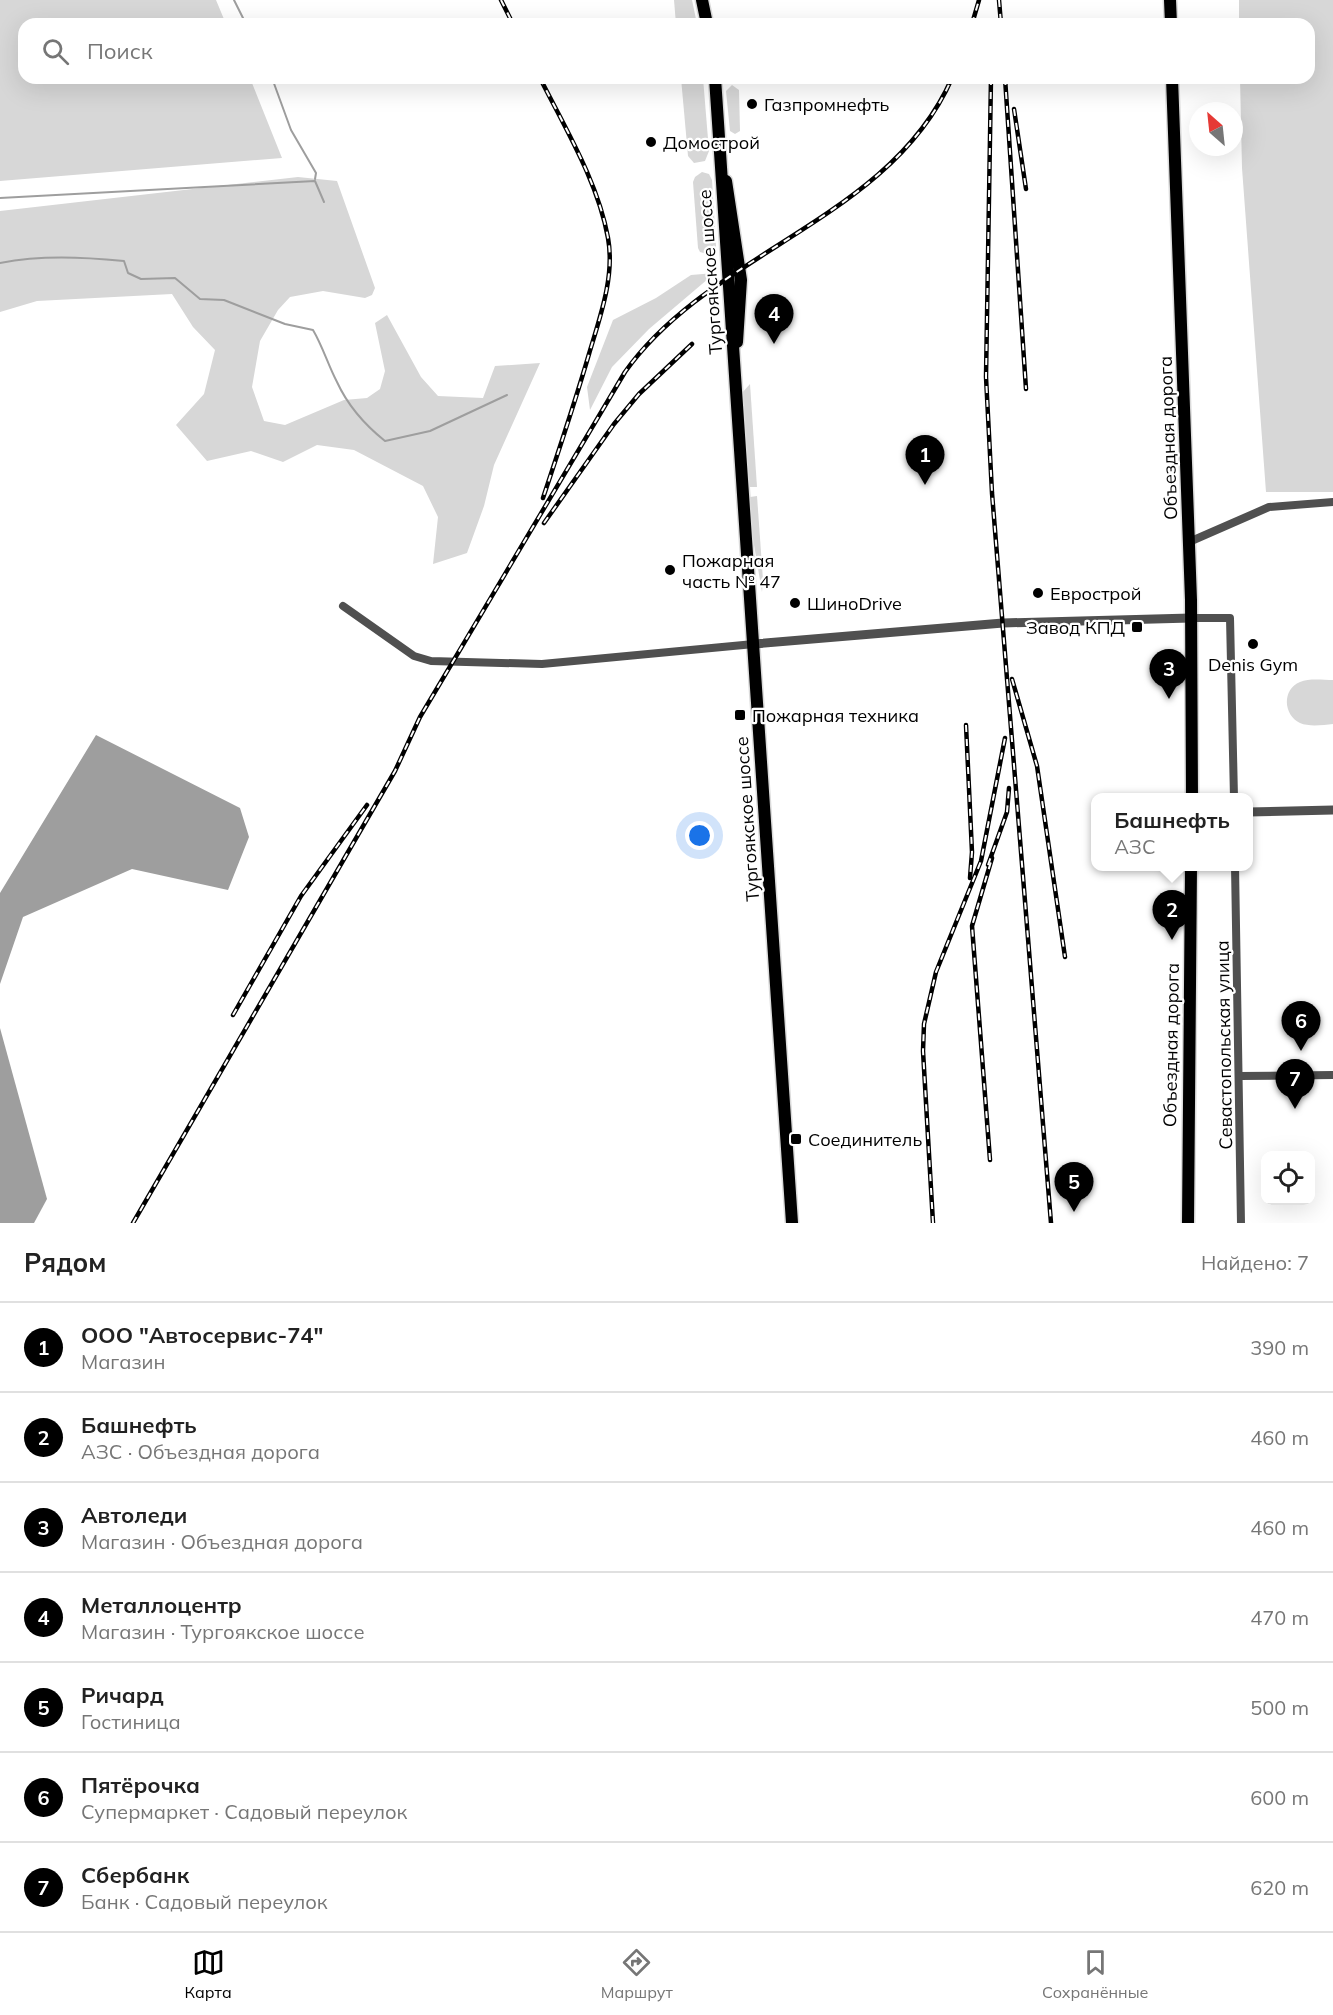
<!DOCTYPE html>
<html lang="ru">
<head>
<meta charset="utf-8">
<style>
	body { margin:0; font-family:Mulish,sans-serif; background:#f6f6f6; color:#222 }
	.controls { position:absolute; right:18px; bottom:18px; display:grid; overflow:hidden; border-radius:12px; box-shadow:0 6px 24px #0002 }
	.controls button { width:54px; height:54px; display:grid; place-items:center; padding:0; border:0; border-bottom:2px solid #e0e0e0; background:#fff; color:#222; font:30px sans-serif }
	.compass { position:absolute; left:1189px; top:102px; width:54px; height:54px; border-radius:50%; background:#fff; box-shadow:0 6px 24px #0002; rotate:333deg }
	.you { position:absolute; left:700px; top:836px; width:21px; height:21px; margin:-15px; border:4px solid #fff; border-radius:50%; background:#1a73e8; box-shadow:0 0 0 9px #1a73e833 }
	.badge { display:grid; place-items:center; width:39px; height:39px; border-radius:50%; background:#000; color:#fff; font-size:20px; font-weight:700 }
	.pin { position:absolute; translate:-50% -50px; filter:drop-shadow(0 2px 3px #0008) }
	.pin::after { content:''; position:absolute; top:32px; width:21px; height:18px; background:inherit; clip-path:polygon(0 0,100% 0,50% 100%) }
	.popup { position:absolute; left:1091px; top:793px; width:162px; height:78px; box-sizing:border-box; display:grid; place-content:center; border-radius:12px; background:#fff; filter:drop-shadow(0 2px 4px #0005); font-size:20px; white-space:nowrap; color:#767676 }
	.popup b { font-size:22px; color:#222 }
	.popup::after { content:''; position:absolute; left:50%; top:100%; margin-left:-12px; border:12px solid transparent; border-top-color:#fff }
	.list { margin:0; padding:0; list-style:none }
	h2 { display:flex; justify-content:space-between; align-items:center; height:78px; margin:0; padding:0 24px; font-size:26px }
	h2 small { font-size:20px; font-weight:400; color:#767676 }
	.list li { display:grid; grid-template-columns:39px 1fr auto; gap:18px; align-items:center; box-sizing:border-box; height:90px; padding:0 24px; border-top:2px solid #e0e0e0 }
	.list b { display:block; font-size:22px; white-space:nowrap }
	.list p { margin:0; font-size:20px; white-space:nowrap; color:#767676 }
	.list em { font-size:20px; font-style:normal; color:#767676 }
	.icon { flex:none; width:33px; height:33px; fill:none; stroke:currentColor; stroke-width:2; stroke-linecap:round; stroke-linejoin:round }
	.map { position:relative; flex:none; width:1333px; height:1223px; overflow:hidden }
	.search { position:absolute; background:#fff; box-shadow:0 6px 24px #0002; left:18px; right:18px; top:18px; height:66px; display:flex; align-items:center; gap:15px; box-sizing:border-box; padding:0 21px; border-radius:18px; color:#767676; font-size:22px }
	.sheet { height:708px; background:#fff }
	nav { display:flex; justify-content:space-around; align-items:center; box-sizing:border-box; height:84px; border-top:2px solid #e0e0e0; background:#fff; font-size:16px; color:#767676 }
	nav a { display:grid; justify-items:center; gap:3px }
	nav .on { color:#000 }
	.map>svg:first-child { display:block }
</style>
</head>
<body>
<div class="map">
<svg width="1333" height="1223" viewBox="0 0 1333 1223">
	<rect width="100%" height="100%" fill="#fff"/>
	<g fill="#d7d7d7">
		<path d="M0 0H216L226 24H24V78H250L282 158 0 181Z"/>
		<path d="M674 0H692L697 24H676Z"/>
		<path d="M1239 0H1333V492H1266L1242 168 1240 78H1309V24H1239Z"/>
		<path d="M681 78H703L709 151 705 161 694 163 688 156Z"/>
		<path d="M732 85 739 90 740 131 735 134 730 131 726 91Z"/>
		<path d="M702 172 709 174 712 180 716 246 715 250 707 254 700 252 698 248 693 182 695 177Z"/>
		<path d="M298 177 337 181 375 288 372 295 365 298 323 291 290 297 278 310 260 341 252 387 264 421 285 425 344 400 367 398 380 389 385 371 375 323 387 315 421 377 438 396 483 398 495 366 540 363 494 465 484 506 467 553 433 564 438 517 423 486 354 450 317 445 283 462 251 451 207 461 176 425 204 394 215 350 193 327 172 294 37 301 0 312V211Z"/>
		<path d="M715 273 649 329 612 367 590 410 587 387 613 320 656 298 691 275Z"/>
		<path d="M750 384 757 487H749L742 393Z"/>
		<path d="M757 496 763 580 762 592 752 533 750 497Z"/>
		<path d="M1333 680V724C1323 725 1309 727 1300 723 1283 715 1282 689 1300 682 1309 678 1323 680 1333 680Z"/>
	</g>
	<g fill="#9e9e9e">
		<path d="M96 735 240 808 249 837 228 890 132 869 23 917 0 984V893Z"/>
		<path d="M0 1028 47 1199 34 1223H0Z"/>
	</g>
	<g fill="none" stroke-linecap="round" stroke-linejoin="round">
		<g stroke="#9e9e9e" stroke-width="2">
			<path d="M234 0 246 24"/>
			<path d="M272 78 291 130 316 173 315 179"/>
			<path d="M0 198 315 181 324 202"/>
			<path d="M0 263C41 255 82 257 124 261L128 273 141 279 175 278 200 299 224 300 285 324 313 330C323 347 328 365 337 382 348 406 365 425 385 441L430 431 507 395"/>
		</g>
		<g stroke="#dbdbdb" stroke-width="15">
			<g id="primary">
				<path d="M702 0 707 24"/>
				<path d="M1170 0 1171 24"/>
				<path d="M715 78 792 1223"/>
				<path d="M1172 78 1191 600 1192 798"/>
				<path d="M726 181 741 280 737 342"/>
				<path d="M1188 1223 1191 866"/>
			</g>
		</g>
		<g stroke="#505050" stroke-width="8">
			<path d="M1189 542 1269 507 1333 502"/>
			<path d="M343 606 414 656 431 661 542 664 754 644"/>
			<path d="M1191 618H1230L1234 798"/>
			<path d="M1235 866 1241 1223"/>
			<path d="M1240 1076 1333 1075"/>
		</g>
		<g stroke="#505050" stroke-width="9">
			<path d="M754 644 1003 623 1191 618"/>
			<path d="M1248 812 1333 810"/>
		</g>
		<use href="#primary" stroke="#000" stroke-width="12"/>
		<g stroke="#000" stroke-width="4.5">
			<g id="rail">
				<path d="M501 0 513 24"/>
				<path d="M999 0 1001 24"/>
				<path d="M972 24 979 0"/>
				<path d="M540 78C565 128 598 182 608 238 615 276 600 317 589 354 575 402 559 450 543 498"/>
				<path d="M991 78 986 377 992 493 1051 1223"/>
				<path d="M1005 78 1026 389"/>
				<path d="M1014 109 1026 189"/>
				<path d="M544 523 614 424 639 394 692 344"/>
				<path d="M1012 679 1037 766 1065 957"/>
				<path d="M966 725 972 852 970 878"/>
				<path d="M988 865 1007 812 1009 788"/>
				<path d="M233 1015 301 896 367 805"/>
				<path d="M990 1160 972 926 992 858"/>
				<path d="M133 1223 395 771 420 717 625 372C711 251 890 220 952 78"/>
				<path d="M933 1223 923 1051 924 1024 936 972 981 861 1005 738"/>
			</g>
		</g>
		<use href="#rail" stroke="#fff" stroke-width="2" stroke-dasharray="7" stroke-linecap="butt"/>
	</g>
	<g fill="#000" stroke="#fff" stroke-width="2">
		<circle cx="752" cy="104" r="6"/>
		<circle cx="651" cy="142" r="6"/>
		<circle cx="670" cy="570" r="6"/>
		<circle cx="1038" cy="593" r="6"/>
		<circle cx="795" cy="603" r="6"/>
		<rect x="1131" y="621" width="12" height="12" rx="3"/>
		<circle cx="1253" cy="644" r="6"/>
		<rect x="734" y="709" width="12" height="12" rx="3"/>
		<rect x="790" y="1133" width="12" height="12" rx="3"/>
	</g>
	<g text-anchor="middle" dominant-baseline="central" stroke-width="4.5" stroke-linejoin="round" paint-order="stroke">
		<g font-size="18" fill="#000" stroke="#fff" text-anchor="start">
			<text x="764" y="104">Газпромнефть</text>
			<text x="663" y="142">Домострой</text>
			<text x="682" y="560">Пожарная<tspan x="682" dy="21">часть № 47</tspan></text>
			<text x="1050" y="593">Еврострой</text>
			<text x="807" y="603">ШиноDrive</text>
			<text x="1125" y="627" text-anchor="end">Завод КПД</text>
			<text x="1253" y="664" text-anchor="middle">Denis Gym</text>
			<text x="752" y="715">Пожарная техника</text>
			<text x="808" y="1139">Соединитель</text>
		</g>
		<g font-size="18" fill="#000" stroke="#fff">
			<text transform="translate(710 272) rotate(-94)">Тургоякское шоссе</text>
			<text transform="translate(1168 438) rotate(-92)">Объездная дорога</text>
			<text transform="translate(747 819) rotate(-94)">Тургоякское шоссе</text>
			<text transform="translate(1171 1045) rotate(-89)">Объездная дорога</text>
			<text transform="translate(1224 1045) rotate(-91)">Севастопольская улица</text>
		</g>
	</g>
</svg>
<div class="controls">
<button><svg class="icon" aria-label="locate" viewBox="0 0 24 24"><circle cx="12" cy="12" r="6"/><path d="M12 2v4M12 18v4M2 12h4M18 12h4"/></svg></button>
</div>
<svg class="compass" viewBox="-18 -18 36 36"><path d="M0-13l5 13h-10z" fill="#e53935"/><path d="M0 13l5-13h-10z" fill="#767676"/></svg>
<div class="you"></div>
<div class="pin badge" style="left:925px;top:485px">1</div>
<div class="pin badge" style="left:1172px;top:940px">2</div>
<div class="popup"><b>Башнефть</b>АЗС</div>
<div class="pin badge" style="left:1169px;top:699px">3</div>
<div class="pin badge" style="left:774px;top:344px">4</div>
<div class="pin badge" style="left:1074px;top:1212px">5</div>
<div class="pin badge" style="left:1301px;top:1051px">6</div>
<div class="pin badge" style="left:1295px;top:1109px">7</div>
<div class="search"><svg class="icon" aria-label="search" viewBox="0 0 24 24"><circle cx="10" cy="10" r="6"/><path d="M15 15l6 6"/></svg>Поиск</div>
</div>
<section class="sheet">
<h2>Рядом<small>Найдено: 7</small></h2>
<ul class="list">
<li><span class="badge">1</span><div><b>ООО &quot;Автосервис-74&quot;</b><p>Магазин</p></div><em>390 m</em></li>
<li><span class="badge">2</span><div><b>Башнефть</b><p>АЗС · Объездная дорога</p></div><em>460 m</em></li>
<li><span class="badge">3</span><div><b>Автоледи</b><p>Магазин · Объездная дорога</p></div><em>460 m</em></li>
<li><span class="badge">4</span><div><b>Металлоцентр</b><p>Магазин · Тургоякское шоссе</p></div><em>470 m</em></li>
<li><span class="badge">5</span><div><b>Ричард</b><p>Гостиница</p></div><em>500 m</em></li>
<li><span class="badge">6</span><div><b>Пятёрочка</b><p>Супермаркет · Садовый переулок</p></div><em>600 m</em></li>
<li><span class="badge">7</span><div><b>Сбербанк</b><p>Банк · Садовый переулок</p></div><em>620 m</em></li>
</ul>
</section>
<nav>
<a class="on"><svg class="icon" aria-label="map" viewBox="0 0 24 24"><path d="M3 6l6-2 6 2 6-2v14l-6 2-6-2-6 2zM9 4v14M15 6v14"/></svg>Карта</a>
<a><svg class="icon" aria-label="directions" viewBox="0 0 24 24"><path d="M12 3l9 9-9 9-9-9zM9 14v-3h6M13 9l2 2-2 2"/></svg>Маршрут</a>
<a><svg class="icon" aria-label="saved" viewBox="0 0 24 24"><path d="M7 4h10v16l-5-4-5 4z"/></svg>Сохранённые</a>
</nav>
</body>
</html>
